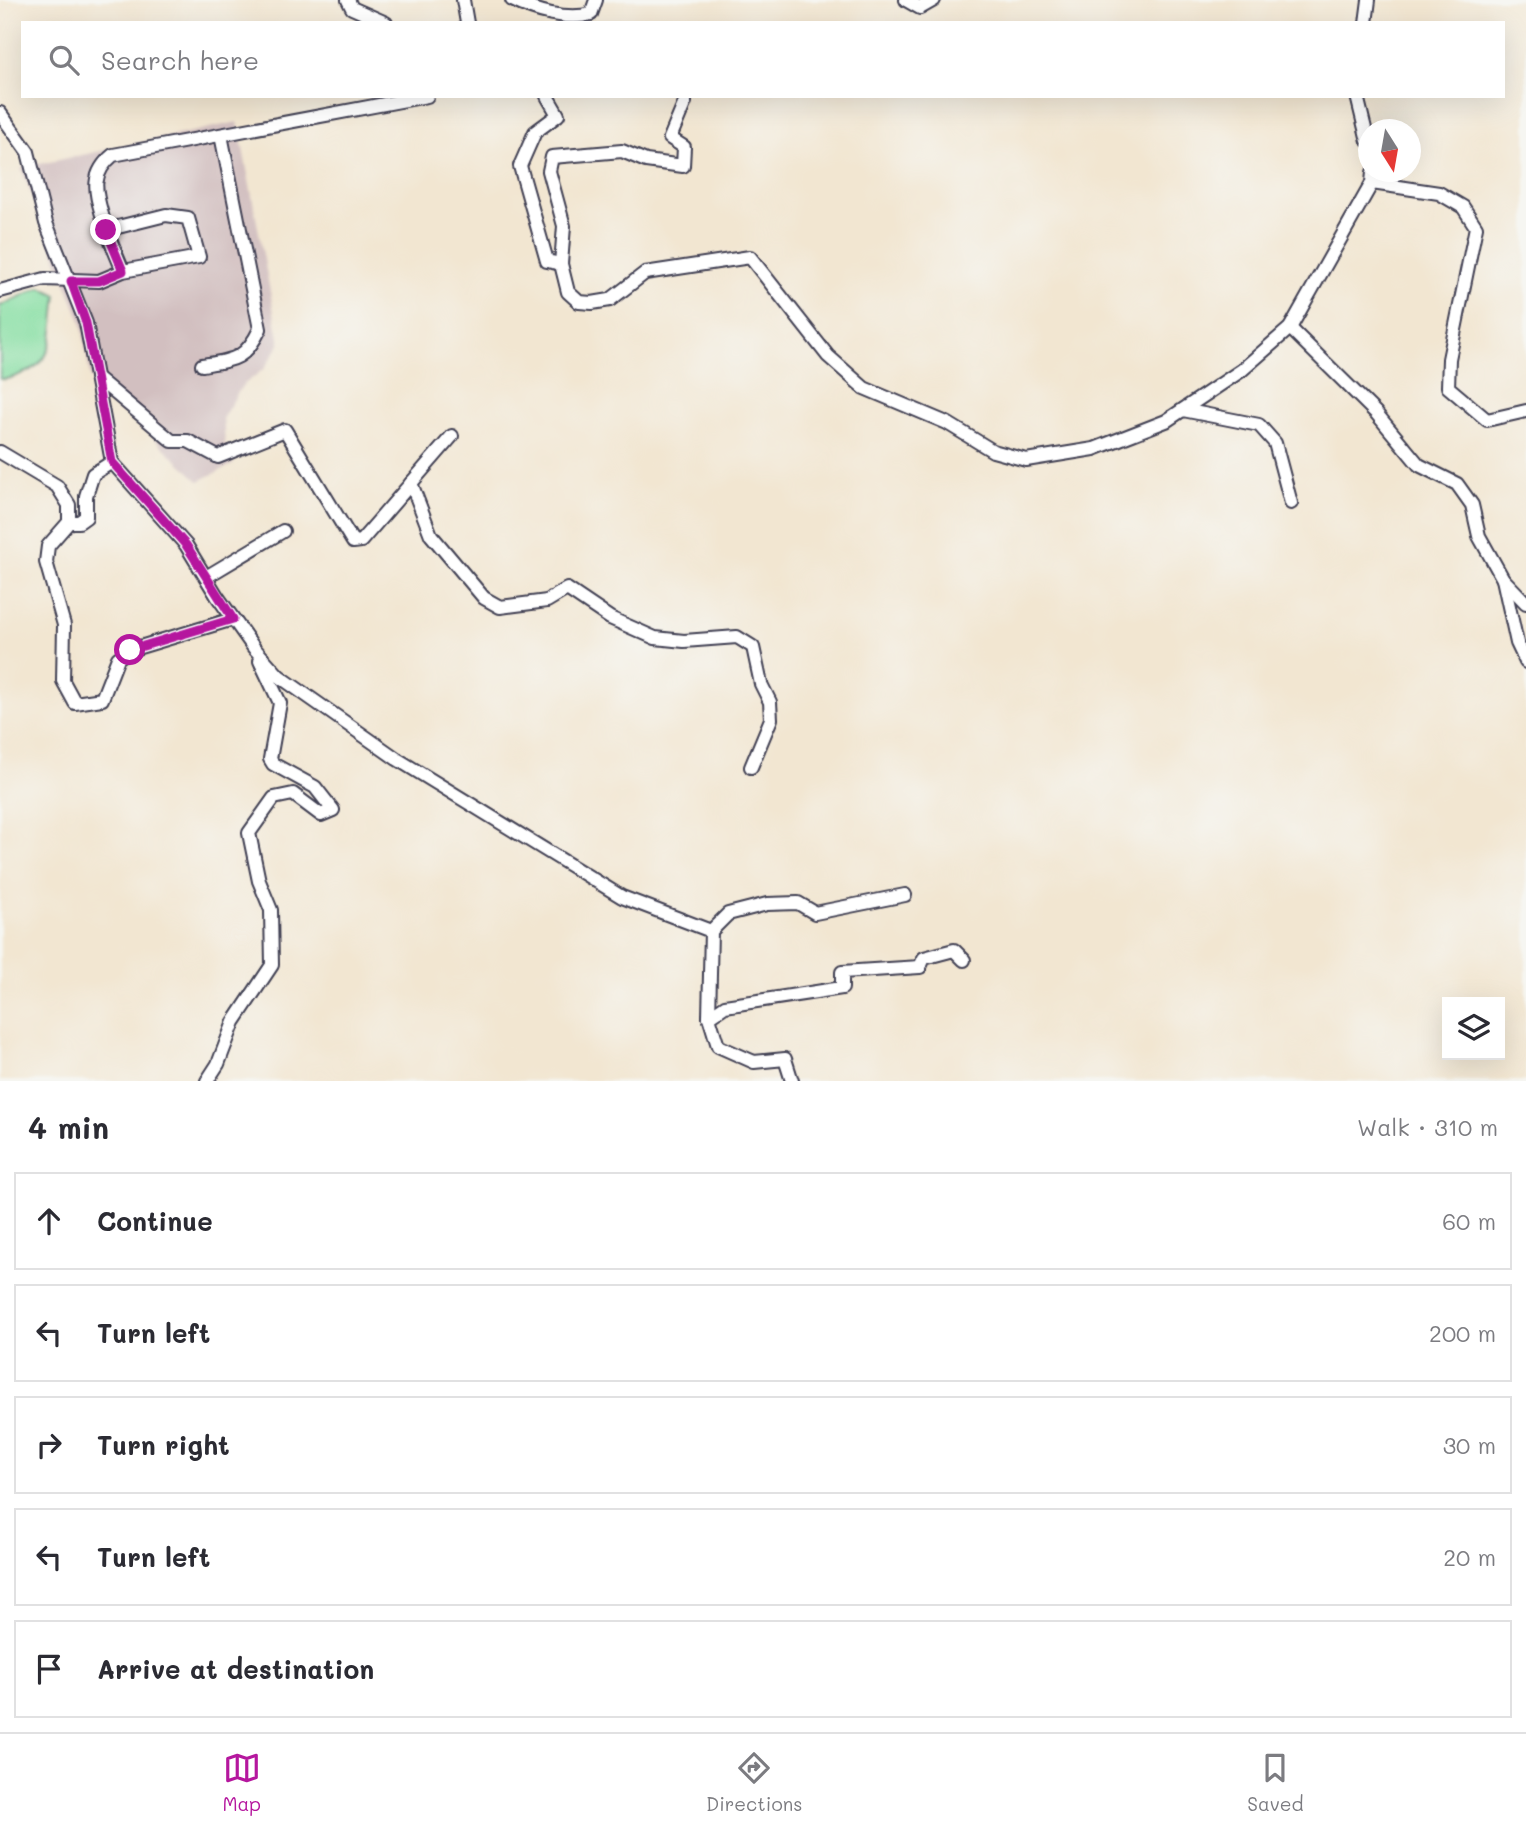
<!DOCTYPE html>
<html lang="en">
<head>
<meta charset="utf-8">
<style>
	body { margin:0; font-family:Mali,sans-serif; background:#f2f2f3; color:#2b2b33 }
	.controls { position:absolute; right:21px; bottom:21px; display:grid; overflow:hidden; border-radius:0px; box-shadow:0 7px 28px #0002 }
	.controls button { width:63px; height:63px; display:grid; place-items:center; padding:0; border:0; border-bottom:2px solid #e1e1e2; background:#fff; color:#2b2b33; font:35px sans-serif }
	.compass { position:absolute; left:1358px; top:119px; width:63px; height:63px; border-radius:50%; background:#fff; box-shadow:0 7px 28px #0002; rotate:169deg }
	.stop { position:absolute; width:21px; height:21px; margin:-16px; border:5px solid #b5179e; border-radius:50%; background:#fff }
	.stop.end { background:#b5179e; border-color:#fff; box-shadow:0 2px 7px #0008 }
	.list { margin:0; padding:0; list-style:none }
	h2 { display:flex; justify-content:space-between; align-items:center; height:91px; margin:0; padding:0 28px; font-size:30px }
	h2 small { font-size:23px; font-weight:400; color:#7c7c81 }
	.list li { display:grid; grid-template-columns:46px 1fr auto; gap:21px; align-items:center; box-sizing:border-box; height:98px; margin:0 14px 14px; padding:0 14px; border:2px solid #e1e1e2; border-radius:0px }
	.list b { display:block; font-size:26px; white-space:nowrap }
	.list em { font-size:23px; font-style:normal; color:#7c7c81 }
	.icon { flex:none; width:38px; height:38px; fill:none; stroke:currentColor; stroke-width:2; stroke-linecap:round; stroke-linejoin:round }
	.map { position:relative; flex:none; width:1526px; height:1081px; overflow:hidden }
	.search { position:absolute; background:#fff; box-shadow:0 7px 28px #0002; left:21px; right:21px; top:21px; height:77px; display:flex; align-items:center; gap:18px; box-sizing:border-box; padding:0 24px; border-radius:0px; color:#7c7c81; font-size:26px }
	.sheet { height:651px; background:#fff }
	nav { display:flex; justify-content:space-around; align-items:center; box-sizing:border-box; height:98px; border-top:2px solid #e1e1e2; background:#fff; font-size:19px; color:#7c7c81 }
	nav a { display:grid; justify-items:center; gap:4px }
	nav .on { color:#b5179e }
	.map>svg:first-child { display:block }
</style>
</head>
<body>
<div class="map">
<svg width="1526" height="1081" viewBox="0 0 1526 1081">
	<rect width="100%" height="100%" fill="#f6f6f2"/>
	<filter id="ink" filterUnits="userSpaceOnUse"><feTurbulence type="fractalNoise" baseFrequency=".0143" numOctaves="2"/><feDisplacementMap in="SourceGraphic" scale="14" xChannelSelector="R" yChannelSelector="G"/><feConvolveMatrix kernelMatrix="1 2 1 2 8 2 1 2 1" color-interpolation-filters="sRGB"/></filter>
	<filter id="wash" filterUnits="userSpaceOnUse"><feTurbulence type="fractalNoise" baseFrequency=".00686" numOctaves="4" result="noise"/><feDisplacementMap in="SourceGraphic" scale="28" xChannelSelector="R" yChannelSelector="G"/><feGaussianBlur stdDeviation="1.57" result="paint"/><feColorMatrix in="noise" values="0 0 0 0 0 0 0 0 0 0 0 0 0 0 0 0 0 1.4 0 .05"/><feComposite in="paint" operator="in"/></filter>
	<g filter="url(#wash)">
		<rect width="100%" height="100%" fill="#f2e6d1"/>
		<path fill="#d2bfc0" d="M238 122 280 344 264 369 242 386 223 417 225 445 234 464 199 481 90 377 81 321 21 168Z"/>
		<path fill="#85dea2" stroke="#54806e" stroke-width="2" d="M41 287 57 295C52 327 58 362 21 374 14 377 8 380 0 379V306Z"/>
	</g>
	<g filter="url(#ink)">
		<g fill="none" stroke-linecap="round" stroke-linejoin="round">
			<g stroke="#413f52" stroke-width="16">
				<g id="minor">
					<path d="M348 0 352 8 386 23"/>
					<path d="M463 0 467 23"/>
					<path d="M512 0C534 11 567 21 591 14L596 0"/>
					<path d="M906 0 920 8 934 0"/>
					<path d="M1366 23 1369 0"/>
					<path d="M547 96 558 115 535 132 520 166 547 261 561 264"/>
					<path d="M1357 96 1368 141"/>
					<path d="M685 102 670 138 684 147 683 166 646 161 622 151 552 157 549 171 564 226 561 264 568 292 579 302 592 303 610 300 645 273 750 257 828 356 864 388 947 423 993 451 1026 460 1094 449 1166 421 1242 370 1290 328 1372 183 1373 172"/>
					<path d="M0 113 28 152 46 223 86 323 112 462"/>
					<path d="M1372 183 1439 193 1463 207 1476 227 1449 359 1448 387 1487 420 1526 411"/>
					<path d="M106 230C99 199 85 178 113 155L427 96"/>
					<path d="M0 291 45 279 99 281 123 271 199 257 188 218 166 215 106 230 123 271"/>
					<path d="M1290 328 1376 413 1419 465 1457 484 1472 505 1479 536 1503 579 1526 603"/>
					<path d="M202 365C234 360 245 360 260 329L221 135"/>
					<path d="M96 377 172 441H188L218 457 285 430 353 542 361 541 452 436"/>
					<path d="M1183 410 1259 425 1275 443 1291 503"/>
					<path d="M0 452 57 486 69 505V522H79L86 517V496L93 474 112 462 186 545 217 596 254 648 279 676 397 759 622 897 711 931"/>
					<path d="M411 483 431 535 484 598 500 607 547 601 567 589 610 618 655 638 684 641 737 637 753 647 761 684 770 702 771 719 751 767"/>
					<path d="M69 522 48 546 46 562 64 625 63 681 75 703 102 699 118 658 130 650 233 619"/>
					<path d="M206 577 283 531"/>
					<path d="M1503 579 1517 643 1526 662"/>
					<path d="M709 1017 725 1006 842 988V972L920 967 924 958 954 950 964 960"/>
					<path d="M207 1081 218 1064 234 1022 272 965 271 910 259 881 249 833 274 798 293 794 321 815 333 810 315 787 273 764 270 759 280 703 260 661"/>
					<path d="M792 1081 785 1059 754 1062 718 1046 709 1017 711 931 728 914 767 904 798 903 815 913 905 895"/>
				</g>
			</g>
			<use href="#minor" stroke="#fff" stroke-width="12"/>
		</g>
	</g>
	<g fill="none" stroke-linecap="round" stroke-linejoin="round" filter="url(#ink)">
		<path stroke="#b5179e" stroke-width="9" d="M106 230 123 271 99 281H71L86 323 112 462 186 545 233 619 130 650"/>
	</g>
</svg>
<div class="controls">
<button><svg class="icon" aria-label="layers" viewBox="0 0 24 24"><path d="M12 4l9 5-9 5-9-5zM3 14l9 5 9-5"/></svg></button>
</div>
<svg class="compass" viewBox="-18 -18 36 36"><path d="M0-13l5 13h-10z" fill="#e53935"/><path d="M0 13l5-13h-10z" fill="#7c7c81"/></svg>
<div class="stop" style="left:130px;top:650px"></div>
<div class="stop end" style="left:106px;top:230px"></div>
<div class="search"><svg class="icon" aria-label="search" viewBox="0 0 24 24"><circle cx="10" cy="10" r="6"/><path d="M15 15l6 6"/></svg>Search here</div>
</div>
<section class="sheet">
<h2>4 min<small>Walk · 310 m</small></h2>
<ul class="list">
<li><svg class="icon" aria-label="ahead" viewBox="0 0 24 24"><path d="M12 20V5M6 11l6-6 6 6"/></svg><div><b>Continue</b></div><em>60 m</em></li>
<li><svg class="icon" aria-label="left" viewBox="0 0 24 24"><path d="M17 20v-9H6M10 6l-5 5 5 5"/></svg><div><b>Turn left</b></div><em>200 m</em></li>
<li><svg class="icon" aria-label="right" viewBox="0 0 24 24"><path d="M7 20v-9h11M14 6l5 5-5 5"/></svg><div><b>Turn right</b></div><em>30 m</em></li>
<li><svg class="icon" aria-label="left" viewBox="0 0 24 24"><path d="M17 20v-9H6M10 6l-5 5 5 5"/></svg><div><b>Turn left</b></div><em>20 m</em></li>
<li><svg class="icon" aria-label="arrive" viewBox="0 0 24 24"><path d="M6 21V4h12l-3 4 3 4H6"/></svg><div><b>Arrive at destination</b></div></li>
</ul>
</section>
<nav>
<a class="on"><svg class="icon" aria-label="map" viewBox="0 0 24 24"><path d="M3 6l6-2 6 2 6-2v14l-6 2-6-2-6 2zM9 4v14M15 6v14"/></svg>Map</a>
<a><svg class="icon" aria-label="directions" viewBox="0 0 24 24"><path d="M12 3l9 9-9 9-9-9zM9 14v-3h6M13 9l2 2-2 2"/></svg>Directions</a>
<a><svg class="icon" aria-label="saved" viewBox="0 0 24 24"><path d="M7 4h10v16l-5-4-5 4z"/></svg>Saved</a>
</nav>
</body>
</html>
